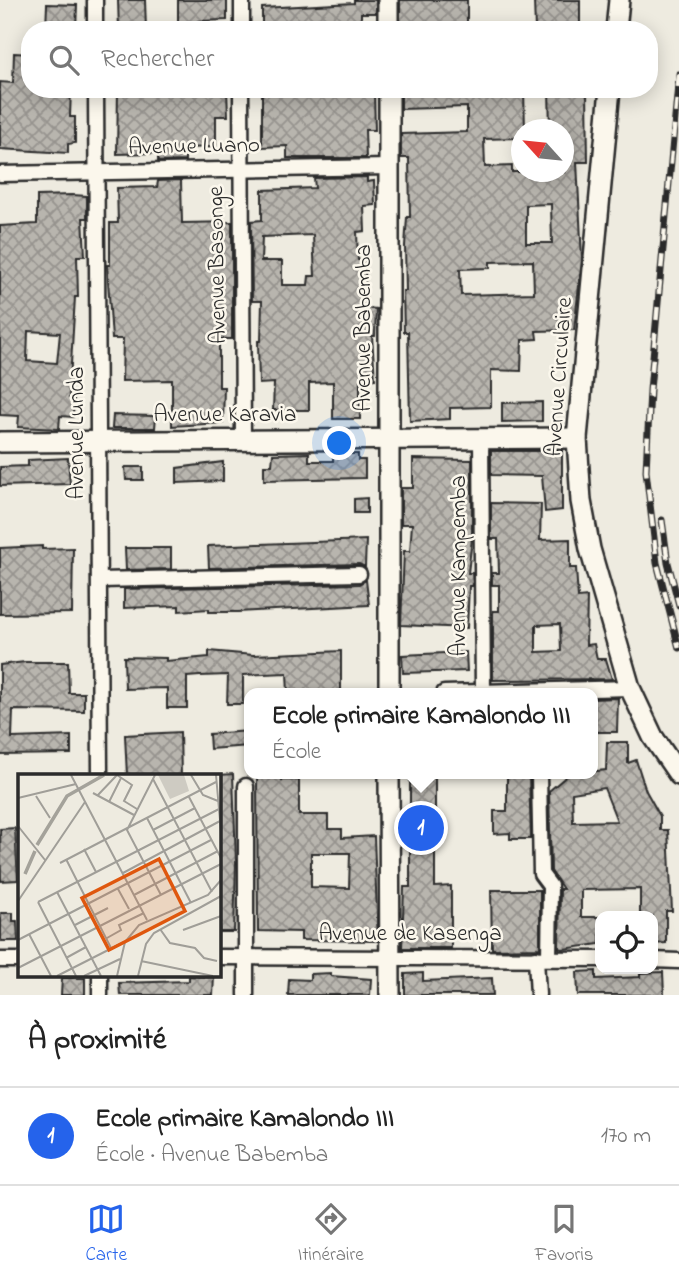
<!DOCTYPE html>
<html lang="fr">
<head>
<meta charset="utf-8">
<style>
	body { margin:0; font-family:"Indie Flower",sans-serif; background:#f2f2f2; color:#222 }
	.controls { position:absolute; right:21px; bottom:21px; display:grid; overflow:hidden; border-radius:14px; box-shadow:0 4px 18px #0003 }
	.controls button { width:63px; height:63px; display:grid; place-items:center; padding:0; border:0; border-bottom:2px solid #e0e0e0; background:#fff; color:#222; font:35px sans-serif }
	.compass { position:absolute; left:511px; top:119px; width:63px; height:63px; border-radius:50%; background:#fff; box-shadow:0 4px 18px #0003; rotate:297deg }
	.you { position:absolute; left:340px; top:444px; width:24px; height:24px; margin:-18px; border:5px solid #fff; border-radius:50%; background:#1a73e8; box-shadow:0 0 0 10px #1a73e833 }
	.badge { display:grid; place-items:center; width:46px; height:46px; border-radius:50%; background:#2563eb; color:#fff; font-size:23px; font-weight:700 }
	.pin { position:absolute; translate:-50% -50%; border:4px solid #fff; box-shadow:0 2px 7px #0006 }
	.popup { position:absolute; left:244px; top:688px; width:354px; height:91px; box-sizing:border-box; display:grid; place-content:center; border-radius:14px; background:#fff; filter:drop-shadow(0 2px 5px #0005); font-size:23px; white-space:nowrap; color:#767676 }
	.popup b { font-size:26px; color:#222 }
	.popup::after { content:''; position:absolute; left:50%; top:100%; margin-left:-14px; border:14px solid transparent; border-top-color:#fff }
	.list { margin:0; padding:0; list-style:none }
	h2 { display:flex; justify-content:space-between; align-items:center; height:91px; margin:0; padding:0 28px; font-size:30px }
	h2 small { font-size:23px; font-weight:400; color:#767676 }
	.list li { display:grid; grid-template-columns:46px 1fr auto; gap:21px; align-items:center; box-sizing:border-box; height:98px; padding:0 28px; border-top:2px solid #e0e0e0 }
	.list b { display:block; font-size:26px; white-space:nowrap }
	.list p { margin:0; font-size:23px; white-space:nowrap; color:#767676 }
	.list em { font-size:23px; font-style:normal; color:#767676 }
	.icon { flex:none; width:38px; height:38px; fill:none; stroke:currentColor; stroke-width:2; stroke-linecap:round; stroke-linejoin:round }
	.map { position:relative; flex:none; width:679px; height:995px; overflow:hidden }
	.search { position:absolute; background:#fff; box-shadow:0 4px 18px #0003; left:21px; right:21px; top:21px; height:77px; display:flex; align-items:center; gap:18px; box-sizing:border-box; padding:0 24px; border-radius:28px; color:#767676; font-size:26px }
	.sheet { height:189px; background:#fff }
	nav { display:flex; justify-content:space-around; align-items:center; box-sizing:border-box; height:98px; border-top:2px solid #e0e0e0; background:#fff; font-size:19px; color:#767676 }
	nav a { display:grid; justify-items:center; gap:4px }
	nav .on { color:#2563eb }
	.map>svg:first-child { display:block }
</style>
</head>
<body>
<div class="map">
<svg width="679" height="995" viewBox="0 0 679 995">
	<defs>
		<pattern id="building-cross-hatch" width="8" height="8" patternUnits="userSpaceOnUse" patternTransform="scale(1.75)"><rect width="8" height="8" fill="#b8b5ae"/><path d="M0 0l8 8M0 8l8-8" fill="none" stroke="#96938e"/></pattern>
	</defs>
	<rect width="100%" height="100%" fill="#eeebe0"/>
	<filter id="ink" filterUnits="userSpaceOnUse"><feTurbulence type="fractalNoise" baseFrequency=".0143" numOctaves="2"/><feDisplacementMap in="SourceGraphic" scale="14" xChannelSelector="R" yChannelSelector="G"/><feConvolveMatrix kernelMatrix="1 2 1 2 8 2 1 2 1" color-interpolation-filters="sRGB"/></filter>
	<g filter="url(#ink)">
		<g fill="url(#building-cross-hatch)" stroke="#2b2b2b" stroke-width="2" fill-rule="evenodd">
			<path d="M118 0H145L146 29 119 30Z"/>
			<path d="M178 0H227V20L198 21V30H178Z"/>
			<path d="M354 0H376V13H361V29L328 30V24L292 25V30H262V8L354 3Z"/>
			<path d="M400 0H467V30H446V25L400 27Z"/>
			<path d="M534 0H580V30H535Z"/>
			<path d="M47 4 77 5 76 30 46 29Z"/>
			<path d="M14 53 30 54V89H71L70 117H75V143L68 144V153L0 149V82L13 83Z"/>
			<path d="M118 89H227L228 116H216V147L185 148V161L158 162V153L117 154Z"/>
			<path d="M262 89 374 91 375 130H365L366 158H287V146L262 147Z"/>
			<path d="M401 89H524L525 130H522V138L484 139 485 167 512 166V172H564V130H550L549 89H587L588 162H577L582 259 574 330 536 331 537 339 522 340 521 371 491 370V407L450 408V419L410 421 408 332H404L403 291H406L405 246 407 217H410L409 158H401V134L467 132V107L401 109ZM551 204 552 243H526V205ZM533 261 534 293 461 295 460 269 490 268V262Z"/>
			<path d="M367 177V182L374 181 375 205 364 206 365 231 357 232 358 260H365L366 308 376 309 375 336H372L375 379 360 380V419H333V382L309 383V410H273L274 383 259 384 258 341H261L262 301H252L251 221 262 220V190L315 188 314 178ZM313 235 315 276H309L308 285H282V261H261L262 237Z"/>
			<path d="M181 180 182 223 232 222V339H219V387H224L223 423 172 426V380L122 381 123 339H112L107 265H110V223H118L117 188 157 187 158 181Z"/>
			<path d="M72 195 87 196V218H83L85 256H77L78 297H75L69 398H74L73 417 60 416 59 429 18 427 19 416 0 415V226L37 224V196ZM28 331 60 333 57 363 27 361Z"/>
			<path d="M542 402V421L502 422V403Z"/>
			<path d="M113 415 156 416 155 428H112Z"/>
			<path d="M491 451H562V510L545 512 542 476 491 475Z"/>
			<path d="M309 453V461H333V454H358V460H365V478L264 480V465H272L273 454Z"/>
			<path d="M68 458 70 484 0 486V467L28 466V460Z"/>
			<path d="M413 459 472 460V539L468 573H472L473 586H469L467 628 401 625 404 551H410L412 524H401V488H413Z"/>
			<path d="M223 462V481L177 483V468Z"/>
			<path d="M125 467H143V480H126Z"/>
			<path d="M367 498V513H354V499Z"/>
			<path d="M491 503 541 504 540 540 570 539V568H576L578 598 587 597 586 645 594 644 597 659H606L612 679 493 680V611H499V585H492V573H499L498 539H491ZM560 624 561 651 536 652V625Z"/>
			<path d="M366 540 365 567 359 564 209 568 208 546Z"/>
			<path d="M42 546V549L73 548 72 613 0 614V548Z"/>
			<path d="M125 548H171V569L126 570Z"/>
			<path d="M366 580 369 605 238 612H209V609L179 611V606L124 608V589L359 584Z"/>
			<path d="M209 651 253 655 341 651V693H288L287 673 243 675V704H227L228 675 200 676 187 677V708H167V688L125 689 124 657 166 658V661L209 657Z"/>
			<path d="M466 652 467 671 403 673 402 655Z"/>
			<path d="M25 662H68L69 693H84V711L13 710 12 738 71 736V754L0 755V665Z"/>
			<path d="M618 698 617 732H592V699Z"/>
			<path d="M249 731V746L210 749 209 734Z"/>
			<path d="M180 732 181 776H127L125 735Z"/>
			<path d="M607 742H628V763L636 760 646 791 660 816V830H668L672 911H666V943L653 944V916H640V889L581 890V917H600V944L563 949 559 948 560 889H563L551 871 549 791 569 774 606 770ZM604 788 617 821 573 822 572 793Z"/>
			<path d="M233 774 236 863 234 932H219V775Z"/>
			<path d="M257 774H282V780H299V815H328V829H342V838L374 836 378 941 301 940V932L258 931ZM311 853H350L349 888 311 887Z"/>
			<path d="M410 774H435V887L451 886V948H402L404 887H410Z"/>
			<path d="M507 774H529L531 839H510V833L494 834V811H507Z"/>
			<path d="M15 828 18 880 1 881 0 829Z"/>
			<path d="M491 890H540V948L492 949Z"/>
			<path d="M1 913H13V921H17L18 941H1Z"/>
			<path d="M596 971V979L640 977V973L663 972 664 995H578L577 972Z"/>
			<path d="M331 973V976L371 979 370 995H288L289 979 310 980V974Z"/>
			<path d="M423 973V981L492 978 493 995H405V974Z"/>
			<path d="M189 976 214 977 213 995H120L119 983 189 981Z"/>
			<path d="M62 978H85V995H61Z"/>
		</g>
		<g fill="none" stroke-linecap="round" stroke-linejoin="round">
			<g stroke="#2b2b2b" stroke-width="19">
				<g id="minor">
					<path d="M95 0V30"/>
					<path d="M242 30V0"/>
					<path d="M96 89 100 776"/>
					<path d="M241 89 243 440"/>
					<path d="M0 174 389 167"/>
					<path d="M481 438 483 693"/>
					<path d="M100 580 359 574"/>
					<path d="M444 693 630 688"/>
					<path d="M539 774 541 874 550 886 549 958"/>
					<path d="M219 957 600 959"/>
					<path d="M536 958 538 995"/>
					<path d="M0 960H19"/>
					<path d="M653 960 679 961"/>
					<path d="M100 995V976"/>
					<path d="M246 995V786"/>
				</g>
			</g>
			<g stroke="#2b2b2b" stroke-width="24">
				<g id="tertiary">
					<path d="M388 0V30"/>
					<path d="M616 30 619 0"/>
					<path d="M610 89 577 438 581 501 590 549 630 688 653 737 679 775"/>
					<path d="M0 442 577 438"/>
					<path d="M389 693V89"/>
					<path d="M389 774 390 995"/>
				</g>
			</g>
			<use href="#minor" stroke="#fbf7ec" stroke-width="14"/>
			<use href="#tertiary" stroke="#fbf7ec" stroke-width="19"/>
			<g stroke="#2b2b2b" stroke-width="7">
				<g id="rail">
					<path d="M679 74 650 390 646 471 657 563 679 648"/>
					<path d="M662 520 668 563 679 605"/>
				</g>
			</g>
			<use href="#rail" stroke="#fbf7ec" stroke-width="4.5" stroke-dasharray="13" stroke-linecap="butt"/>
		</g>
	</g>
	<g text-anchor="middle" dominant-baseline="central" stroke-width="5" stroke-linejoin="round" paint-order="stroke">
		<g font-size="23" fill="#2b2b2b" stroke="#fbf7ec">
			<text transform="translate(194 147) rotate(-1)">Avenue Luano</text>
			<text transform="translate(218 265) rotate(-91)">Avenue Basonge</text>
			<text transform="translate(364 328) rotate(-90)">Avenue Babemba</text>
			<text transform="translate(560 377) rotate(-86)">Avenue Circulaire</text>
			<text x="225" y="415">Avenue Karavia</text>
			<text transform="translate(77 433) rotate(-90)">Avenue Lunda</text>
			<text transform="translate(459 566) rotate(-90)">Avenue Kampemba</text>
			<text x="410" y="934">Avenue de Kasenga</text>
		</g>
	</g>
	<g transform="translate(18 774)">
		<rect width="203" height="203" fill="#eeebe0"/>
		<path d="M140 1H166L171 17 152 25Z" fill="#cecbc2"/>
		<path fill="none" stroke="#a4a29a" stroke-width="3.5" d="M19 71 49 22 86 1M7 100 17 77"/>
		<path fill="none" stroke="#a09e98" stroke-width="2" d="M53 1 129 146M99 1 114 11 106 27 119 35M137 1 109 56 143 121M173 1 185 21 200 27M198 1 203 58M135 5 194 118M75 19 116 41M18 22 32 44M79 22 99 1M171 23 203 84M0 24 58 10M91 28 103 4M129 44 173 129M0 52 27 86M135 56 177 34M66 75 78 98M48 85 93 174M42 89 198 8M105 99 202 47M100 115 111 135M39 118 83 202M116 121 200 77M0 127 67 28M20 128 201 35M20 128 58 202M57 151 90 134M142 155 152 169 177 174 186 184 199 187M165 156 203 142M11 160 33 202M89 164 103 156 101 151 126 139M0 166 193 66M48 184 68 173M123 187 195 202M0 194 203 90M39 202 106 168M66 202 102 185M99 202 107 168 121 151 190 121 203 106M120 202 128 170 136 159 203 122"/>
		<path fill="#df570e" fill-opacity="0.15" stroke="#df570e" stroke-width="3.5" d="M141 85 167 137 91 176 64 124Z"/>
		<rect width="203" height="203" fill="none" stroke="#2b2b2b" stroke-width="3.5"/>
	</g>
</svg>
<div class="controls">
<button><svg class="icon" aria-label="locate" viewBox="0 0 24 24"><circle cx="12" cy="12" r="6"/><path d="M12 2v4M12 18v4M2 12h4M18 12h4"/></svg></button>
</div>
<svg class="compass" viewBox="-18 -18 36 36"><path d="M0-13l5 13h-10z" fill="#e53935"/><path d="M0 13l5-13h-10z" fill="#767676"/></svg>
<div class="you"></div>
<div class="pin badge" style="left:421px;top:828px">1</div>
<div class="popup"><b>Ecole primaire Kamalondo III</b>École</div>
<div class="search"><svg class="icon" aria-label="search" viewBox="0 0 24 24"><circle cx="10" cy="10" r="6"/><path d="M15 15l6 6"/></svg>Rechercher</div>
</div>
<section class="sheet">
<h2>À proximité<small></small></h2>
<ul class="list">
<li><span class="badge">1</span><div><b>Ecole primaire Kamalondo III</b><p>École · Avenue Babemba</p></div><em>170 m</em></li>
</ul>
</section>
<nav>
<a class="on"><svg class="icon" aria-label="map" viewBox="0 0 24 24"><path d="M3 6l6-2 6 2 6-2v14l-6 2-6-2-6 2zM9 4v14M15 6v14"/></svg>Carte</a>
<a><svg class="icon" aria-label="directions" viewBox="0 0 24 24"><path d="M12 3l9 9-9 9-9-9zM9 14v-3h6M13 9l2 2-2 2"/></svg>Itinéraire</a>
<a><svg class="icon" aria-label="saved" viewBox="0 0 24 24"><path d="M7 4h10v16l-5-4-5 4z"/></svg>Favoris</a>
</nav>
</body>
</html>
